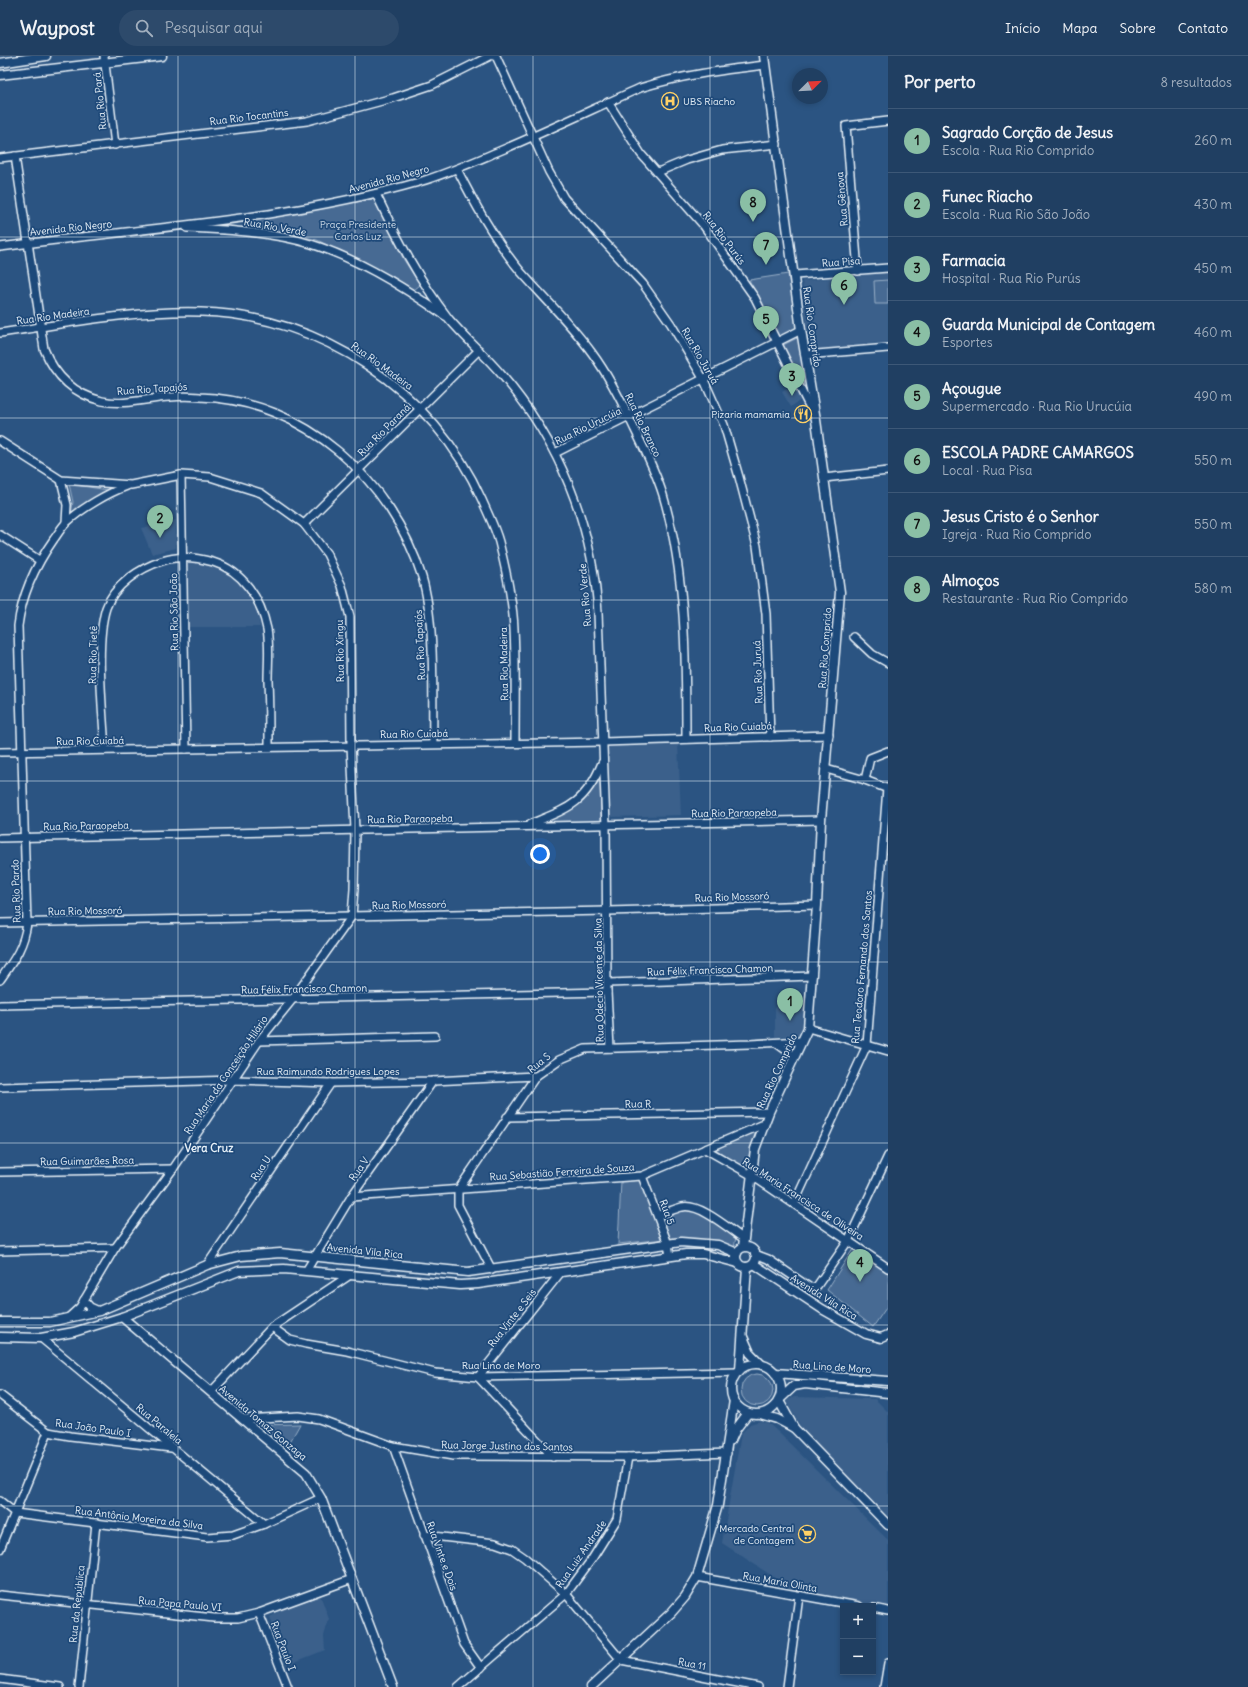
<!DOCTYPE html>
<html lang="pt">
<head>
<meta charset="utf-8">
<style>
	body { margin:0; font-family:Delius,sans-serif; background:#2d4a6b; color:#f1f3f6 }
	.controls { position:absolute; right:12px; bottom:12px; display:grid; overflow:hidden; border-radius:0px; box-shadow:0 2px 6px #0003 }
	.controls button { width:36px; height:36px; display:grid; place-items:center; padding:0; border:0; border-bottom:1px solid #3d5877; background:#203f62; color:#f1f3f6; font:20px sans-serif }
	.compass { position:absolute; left:792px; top:12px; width:36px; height:36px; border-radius:50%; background:#203f62; box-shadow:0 2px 6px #0003; rotate:66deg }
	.you { position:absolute; left:540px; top:798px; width:14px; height:14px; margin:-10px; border:3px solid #fff; border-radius:50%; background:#1a73e8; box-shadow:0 0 0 6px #1a73e833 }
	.badge { display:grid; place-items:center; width:26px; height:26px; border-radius:50%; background:#8abfa5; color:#111; font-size:13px; font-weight:700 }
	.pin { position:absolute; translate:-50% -33px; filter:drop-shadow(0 1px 2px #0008) }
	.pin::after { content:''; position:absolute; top:21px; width:14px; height:12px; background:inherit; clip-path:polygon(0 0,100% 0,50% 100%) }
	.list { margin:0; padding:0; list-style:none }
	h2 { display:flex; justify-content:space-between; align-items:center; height:52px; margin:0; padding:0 16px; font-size:17px }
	h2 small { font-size:13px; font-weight:400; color:#a2afbe }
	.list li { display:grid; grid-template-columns:26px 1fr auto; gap:12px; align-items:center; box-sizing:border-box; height:64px; padding:0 16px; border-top:1px solid #3d5877 }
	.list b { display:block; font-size:15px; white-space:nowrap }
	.list p { margin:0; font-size:13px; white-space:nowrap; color:#a2afbe }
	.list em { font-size:13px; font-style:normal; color:#a2afbe }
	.icon { flex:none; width:22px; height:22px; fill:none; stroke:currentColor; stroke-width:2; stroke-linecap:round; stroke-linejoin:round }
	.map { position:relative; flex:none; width:888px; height:1631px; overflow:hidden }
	header { display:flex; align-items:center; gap:24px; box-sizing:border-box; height:56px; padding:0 20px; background:#203f62; border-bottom:1px solid #3d5877 }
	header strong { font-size:19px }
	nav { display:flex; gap:22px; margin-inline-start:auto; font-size:14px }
	.search { width:280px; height:36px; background:#2d4a6b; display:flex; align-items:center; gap:10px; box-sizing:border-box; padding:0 14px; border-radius:22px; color:#a2afbe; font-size:15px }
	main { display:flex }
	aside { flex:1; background:#203f62 }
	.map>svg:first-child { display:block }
</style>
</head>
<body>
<header>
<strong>Waypost</strong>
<div class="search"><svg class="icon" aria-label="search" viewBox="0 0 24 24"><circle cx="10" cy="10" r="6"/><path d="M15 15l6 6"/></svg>Pesquisar aqui</div>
<nav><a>Início</a><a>Mapa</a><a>Sobre</a><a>Contato</a></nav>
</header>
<main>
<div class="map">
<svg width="888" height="1631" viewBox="0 0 888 1631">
	<rect width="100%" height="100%" fill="#2b5482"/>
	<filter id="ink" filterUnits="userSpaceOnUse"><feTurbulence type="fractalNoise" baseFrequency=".025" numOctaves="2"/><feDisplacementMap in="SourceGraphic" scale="8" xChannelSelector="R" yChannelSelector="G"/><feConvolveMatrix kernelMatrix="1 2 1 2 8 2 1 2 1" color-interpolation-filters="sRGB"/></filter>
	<g filter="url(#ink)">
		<g fill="#3a608b">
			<path d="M888 216V286L809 294 802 225Z"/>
			<path d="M794 329 802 343 791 351 782 336Z"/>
			<path d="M176 464V492L152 498 141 472Z"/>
			<path d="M188 506H200L218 511 234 520 249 537 258 555 260 571H188Z"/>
			<path d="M678 686 681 759 609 761 606 689Z"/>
			<path d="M775 950 807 951 803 979 775 981Z"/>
			<path d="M794 1341 875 1343 888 1356V1460L804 1376 786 1345Z"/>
			<path d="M760 1365 768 1367 778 1376 888 1484V1551L798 1537 722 1487 741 1378 750 1368Z"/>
			<path d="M319 1536 329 1563 324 1580 325 1594 287 1609 270 1561 292 1547Z"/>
		</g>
		<g fill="#476b93" stroke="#98aec6">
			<path d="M374 143 404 204 420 229 414 234 392 220 317 184 286 176 246 171 247 164Z"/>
			<path d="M788 218 797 272 779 282 760 243 749 224Z"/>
			<path d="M888 224V248H875L874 225Z"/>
			<path d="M799 281 808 342 783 289Z"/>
			<path d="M69 428 108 434 71 459 73 446Z"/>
			<path d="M600 719 601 767 538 768C566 756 585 747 600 719Z"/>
			<path d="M761 1071 750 1094 747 1114 711 1090Z"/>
			<path d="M641 1122 664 1183 618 1188 621 1125Z"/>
			<path d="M692 1150 736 1180 734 1193 671 1184 662 1161Z"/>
			<path d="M853 1193 888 1217V1249L873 1271 827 1234Z"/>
			<circle cx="757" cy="1334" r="16"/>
			<path d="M300 1368 287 1391 259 1369Z"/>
		</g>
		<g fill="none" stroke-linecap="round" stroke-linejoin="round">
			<g stroke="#e8f1f8" stroke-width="10">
				<g id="minor">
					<path d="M104 0 115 89"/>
					<path d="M496 0 549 116 564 142 643 228 671 268 704 324 724 369 739 421 757 490 766 558 770 681"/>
					<path d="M608 46 641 98 704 170 755 242 814 360"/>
					<path d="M15 100 44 293C55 320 73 338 102 345 124 350 148 342 170 341 180 340 190 340 200 341 304 344 392 424 422 521 436 569 432 637 433 688"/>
					<path d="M0 102 307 65 393 42 432 29 490 0"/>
					<path d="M457 113C475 149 495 185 521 216 545 243 571 268 592 297 609 320 622 346 634 372 645 394 656 416 663 439 686 517 686 603 686 683"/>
					<path d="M658 116 687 104 722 94 777 88"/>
					<path d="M376 138C397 182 419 224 449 263 465 282 485 299 501 318 559 385 593 469 598 557L606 770 607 936 610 992"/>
					<path d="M187 172C228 174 271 176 311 188 359 203 404 231 445 260"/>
					<path d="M0 191C140 172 283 165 419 126 446 118 471 107 497 96 545 76 593 53 640 32 681 19 723 14 765 9"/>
					<path d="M858 215 846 70 888 65"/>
					<path d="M795 219 888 212"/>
					<path d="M0 277C66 268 134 254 201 256 321 259 434 335 482 444 488 458 495 471 499 486 506 514 513 544 514 573 516 611 515 649 515 687"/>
					<path d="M805 299 888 292"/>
					<path d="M0 385 61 424 131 429 181 419 210 421 261 437 304 468 327 498 342 530 350 561 351 689 355 774 354 833 352 860 292 944 259 985 173 1113 115 1192 80 1251 68 1262"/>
					<path d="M555 397 801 274"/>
					<path d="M181 419 186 693"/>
					<path d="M824 422 888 415"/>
					<path d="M61 424 67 449 66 466"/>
					<path d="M304 468 479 294"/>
					<path d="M0 479 39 504"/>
					<path d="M854 581 872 598 888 607"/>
					<path d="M105 694C103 657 95 586 106 552 114 529 140 512 162 505 179 499 196 501 213 506 243 515 261 543 267 573 270 589 268 608 268 624 269 647 269 669 269 691"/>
					<path d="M0 696 603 686 829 679"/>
					<path d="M826 713 865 724 888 733"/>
					<path d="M865 724 870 702 888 695"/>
					<path d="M530 768C569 752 585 748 602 707"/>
					<path d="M0 782 821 764"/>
					<path d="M0 867 608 855 817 849"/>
					<path d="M0 924C14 904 24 891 27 867L18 570C22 537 35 510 54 483 58 478 62 470 67 466 82 452 108 437 127 430"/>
					<path d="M608 927 812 920"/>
					<path d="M0 949 607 936"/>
					<path d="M808 972 888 995"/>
					<path d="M259 985 435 980"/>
					<path d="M776 987 794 1000"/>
					<path d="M0 1031 234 1024 331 1027 433 1025 536 1020"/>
					<path d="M507 1061 769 1056"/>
					<path d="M705 1093 751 1119 888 1212"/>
					<path d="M0 1116 173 1113"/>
					<path d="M642 1120 668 1188 670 1200"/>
					<path d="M351 1141 642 1120 764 1068"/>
					<path d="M794 1148 867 989 887 732"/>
					<path d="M658 1159C666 1157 674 1153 682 1151 700 1147 729 1173 744 1183"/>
					<path d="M0 1195 115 1192"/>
					<path d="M755 1198 768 1203 809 1231 813 1232 817 1230 848 1185 888 1100"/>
					<path d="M207 1209 331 1027"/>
					<path d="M492 1214 458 1149V1134L536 1020 559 1004 585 993 750 988 801 985"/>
					<path d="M306 1215 351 1141 433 1025"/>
					<path d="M84 1244 90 1251 99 1255"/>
					<path d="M272 1271 290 1284 306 1288 347 1295 435 1317 478 1321 739 1316"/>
					<path d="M41 1282 264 1468"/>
					<path d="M478 1321 561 1216"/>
					<path d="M478 1321 553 1401"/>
					<path d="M211 1336 272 1271 350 1219"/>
					<path d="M0 1339 48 1376 70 1380 171 1392"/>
					<path d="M243 1363 298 1360 319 1363 393 1390 453 1400 628 1401 727 1397"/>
					<path d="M393 1390 464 1588 481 1612"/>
					<path d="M0 1445 15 1457 207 1481 233 1479 264 1468 321 1442"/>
					<path d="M424 1479 495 1487 512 1493 525 1502 566 1538 621 1604 758 1631"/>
					<path d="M0 1493 48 1376"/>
					<path d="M697 1521 859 1550"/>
					<path d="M0 1539 214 1562H238L259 1557 352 1523"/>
					<path d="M873 1552 888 1555"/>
					<path d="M259 1557 288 1631"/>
					<path d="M0 1623 60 1631"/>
					<path d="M79 1631 96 1467"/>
					<path d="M458 1631 566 1538 592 1503 617 1463 628 1401"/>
					<path d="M787 1631 799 1540"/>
					<path d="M884 1631 888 1607"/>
				</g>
			</g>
			<g stroke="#e8f1f8" stroke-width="11">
				<g id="tertiary">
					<path d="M0 7 46 0"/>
					<path d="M0 19 162 0"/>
					<path d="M743 1191 755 1093 769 1056 808 972 817 849 821 764 840 536 816 364 801 274 764 0"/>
					<circle cx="746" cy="1201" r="10"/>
					<path d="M754 1208 822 1253 866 1278 881 1282 888 1279"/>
					<path d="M122 1261 306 1417 321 1442 393 1631"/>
					<path d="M0 1266H50L99 1255 207 1209 241 1200 280 1197 468 1216 681 1186 718 1189 737 1197"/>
					<path d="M0 1281 41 1282 74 1276 122 1261 239 1215 284 1213 460 1229 478 1228 686 1198H703L738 1207"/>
					<path d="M743 1281 750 1297 762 1309"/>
					<circle cx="756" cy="1333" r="25"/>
					<path d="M740 1314 747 1211"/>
					<path d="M775 1317 888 1325"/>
					<path d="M780 1343 794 1330 805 1328 888 1337"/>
					<path d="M779 1345 794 1372 888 1469"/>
					<path d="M760 1358 777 1363 794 1372"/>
					<path d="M731 1384 736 1373 748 1357"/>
					<path d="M591 1631 671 1557 685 1541 697 1521 718 1449 734 1344"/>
				</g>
			</g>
			<use href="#minor" stroke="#1f4a7a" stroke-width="7"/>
			<use href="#tertiary" stroke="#1f4a7a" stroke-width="8"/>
		</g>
	</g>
	<path fill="none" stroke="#e8f1f8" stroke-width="1" stroke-opacity="0.55" d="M178 0V1631M355 0V1631M533 0V1631M710 0V1631M0 181H888M0 362H888M0 544H888M0 725H888M0 906H888M0 1087H888M0 1269H888M0 1450H888"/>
	<defs>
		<g id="hospital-ring" transform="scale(0.9)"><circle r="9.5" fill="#1f4a7a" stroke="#ffd166" stroke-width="1.5"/><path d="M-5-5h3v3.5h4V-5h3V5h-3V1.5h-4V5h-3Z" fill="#ffd166"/></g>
		<g id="restaurant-ring" transform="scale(0.9)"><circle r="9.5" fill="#1f4a7a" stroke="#ffd166" stroke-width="1.5"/><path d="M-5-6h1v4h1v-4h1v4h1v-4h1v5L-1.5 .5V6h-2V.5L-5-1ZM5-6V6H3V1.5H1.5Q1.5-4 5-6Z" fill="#ffd166"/></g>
		<g id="supermarket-ring" transform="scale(0.9)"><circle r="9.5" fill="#1f4a7a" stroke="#ffd166" stroke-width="1.5"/><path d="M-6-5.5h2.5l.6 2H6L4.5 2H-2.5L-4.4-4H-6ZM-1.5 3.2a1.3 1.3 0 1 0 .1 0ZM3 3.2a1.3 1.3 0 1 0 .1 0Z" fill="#ffd166"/></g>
	</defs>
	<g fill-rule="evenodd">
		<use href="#hospital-ring" x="670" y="45"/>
		<use href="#restaurant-ring" x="803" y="358"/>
		<use href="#supermarket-ring" x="807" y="1478"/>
	</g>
	<g text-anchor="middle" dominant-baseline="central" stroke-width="3.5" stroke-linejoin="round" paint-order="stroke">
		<g font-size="10" fill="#e8f1f8" stroke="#1f4a7a">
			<text transform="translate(100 45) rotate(-96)">Rua Rio Pará</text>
			<text transform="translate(249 61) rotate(-7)">Rua Rio Tocantins</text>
			<text transform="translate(389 123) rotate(-15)">Avenida Rio Negro</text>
			<text transform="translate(842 143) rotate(-95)">Rua Gênova</text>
			<text transform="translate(275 171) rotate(10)">Rua Rio Verde</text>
			<text transform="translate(71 172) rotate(-6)">Avenida Rio Negro</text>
			<text transform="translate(724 182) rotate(53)">Rua Rio Purús</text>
			<text transform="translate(841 206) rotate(-4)">Rua Pisa</text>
			<text transform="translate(53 260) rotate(-8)">Rua Rio Madeira</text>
			<text transform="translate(812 271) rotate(82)">Rua Rio Comprido</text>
			<text transform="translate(700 300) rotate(60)">Rua Rio Juruá</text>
			<text transform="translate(382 310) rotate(36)">Rua Rio Madeira</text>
			<text transform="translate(152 333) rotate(-4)">Rua Rio Tapajós</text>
			<text transform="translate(643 369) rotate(64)">Rua Rio Branco</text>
			<text transform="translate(588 370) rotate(-26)">Rua Rio Urucúia</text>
			<text transform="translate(384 374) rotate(-45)">Rua Rio Paraná</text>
			<text transform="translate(585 539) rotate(-95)">Rua Rio Verde</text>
			<text transform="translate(174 556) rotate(-91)">Rua Rio São João</text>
			<text transform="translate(420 589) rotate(-93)">Rua Rio Tapajós</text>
			<text transform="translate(825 592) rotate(-86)">Rua Rio Comprido</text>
			<text transform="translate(340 595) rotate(-91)">Rua Rio Xingu</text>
			<text transform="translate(93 599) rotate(-89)">Rua Rio Tietê</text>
			<text transform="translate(504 608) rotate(-91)">Rua Rio Madeira</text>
			<text transform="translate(758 616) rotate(-92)">Rua Rio Juruá</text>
			<text transform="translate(738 671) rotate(-2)">Rua Rio Cuiabá</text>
			<text transform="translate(414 678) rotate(-1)">Rua Rio Cuiabá</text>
			<text transform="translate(90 685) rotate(-1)">Rua Rio Cuiabá</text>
			<text transform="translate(734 757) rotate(-1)">Rua Rio Paraopeba</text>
			<text transform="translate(410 763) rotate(-1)">Rua Rio Paraopeba</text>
			<text transform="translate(86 770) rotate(-1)">Rua Rio Paraopeba</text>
			<text transform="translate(16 835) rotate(-92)">Rua Rio Pardo</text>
			<text transform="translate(732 841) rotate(-2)">Rua Rio Mossoró</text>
			<text transform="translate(409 849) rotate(-1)">Rua Rio Mossoró</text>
			<text transform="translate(85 855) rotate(-1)">Rua Rio Mossoró</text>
			<text transform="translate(862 911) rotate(-85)">Rua Teodoro Fernando dos Santos</text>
			<text transform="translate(710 914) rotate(-2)">Rua Félix Francisco Chamon</text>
			<text transform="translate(599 924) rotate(-91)">Rua Odecio Vicente da Silva</text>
			<text transform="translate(304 933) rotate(-1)">Rua Félix Francisco Chamon</text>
			<text transform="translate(539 1007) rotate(-39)">Rua S</text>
			<text x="328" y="1015">Rua Raimundo Rodrigues Lopes</text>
			<text transform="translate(777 1015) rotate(-65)">Rua Rio Comprido</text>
			<text transform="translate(226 1019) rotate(-56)">Rua Maria da Conceição Hilário</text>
			<text transform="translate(638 1048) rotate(-1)">Rua R</text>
			<text transform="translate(87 1105) rotate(-1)">Rua Guimarães Rosa</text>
			<text transform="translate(261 1112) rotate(-56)">Rua U</text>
			<text transform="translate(359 1113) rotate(-55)">Rua V</text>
			<text transform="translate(562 1116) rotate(-4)">Rua Sebastião Ferreira de Souza</text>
			<text transform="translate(803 1143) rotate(33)">Rua Maria Francisca de Oliveira</text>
			<text transform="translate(667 1156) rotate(70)">Rua 5</text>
			<text transform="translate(365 1195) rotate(6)">Avenida Vila Rica</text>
			<text transform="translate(824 1241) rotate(32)">Avenida Vila Rica</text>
			<text transform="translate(512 1262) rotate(-52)">Rua Vinte e Seis</text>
			<text x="501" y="1309">Rua Lino de Moro</text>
			<text transform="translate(832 1311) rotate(4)">Rua Lino de Moro</text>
			<text transform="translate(263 1367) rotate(40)">Avenida Tomaz Gonzaga</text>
			<text transform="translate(159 1368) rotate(40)">Rua Paralela</text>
			<text transform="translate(93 1372) rotate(8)">Rua João Paulo I</text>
			<text transform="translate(507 1390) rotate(1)">Rua Jorge Justino dos Santos</text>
			<text transform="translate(139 1462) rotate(7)">Rua Antônio Moreira da Silva</text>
			<text transform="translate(581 1498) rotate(-55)">Rua Luiz Andrade</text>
			<text transform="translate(442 1500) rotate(70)">Rua Vinte e Dois</text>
			<text transform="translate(780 1526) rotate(10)">Rua Maria Olinta</text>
			<text transform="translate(77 1548) rotate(-84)">Rua da República</text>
			<text transform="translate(180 1548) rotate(5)">Rua Papa Paulo VI</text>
			<text transform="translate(283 1590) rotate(69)">Rua Paulo I</text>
			<text transform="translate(692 1608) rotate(11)">Rua 11</text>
		</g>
		<g font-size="10" fill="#e8f1f8" stroke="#1f4a7a" text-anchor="end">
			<text x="683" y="45" text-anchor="start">UBS Riacho</text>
			<text x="790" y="358">Pizaria mamamia</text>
			<text x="794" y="1472">Mercado Central<tspan x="794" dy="12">de Contagem</tspan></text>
		</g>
		<g font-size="10" fill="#d0dde9" stroke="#1f4a7a">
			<text x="358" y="168">Praça Presidente<tspan x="358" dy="12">Carlos Luz</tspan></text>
		</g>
		<g font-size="11" font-weight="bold" fill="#e8f1f8" stroke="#1f4a7a">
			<text x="209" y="1092">Vera Cruz</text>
		</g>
	</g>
</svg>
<div class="controls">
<button>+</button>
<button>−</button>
</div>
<svg class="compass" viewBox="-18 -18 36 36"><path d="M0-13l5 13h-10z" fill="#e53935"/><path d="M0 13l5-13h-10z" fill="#a2afbe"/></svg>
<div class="you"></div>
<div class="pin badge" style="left:790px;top:965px">1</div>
<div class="pin badge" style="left:160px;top:482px">2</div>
<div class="pin badge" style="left:792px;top:340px">3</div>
<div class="pin badge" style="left:860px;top:1226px">4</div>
<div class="pin badge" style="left:766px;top:283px">5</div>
<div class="pin badge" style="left:844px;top:249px">6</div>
<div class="pin badge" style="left:766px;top:209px">7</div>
<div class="pin badge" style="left:753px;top:166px">8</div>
</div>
<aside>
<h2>Por perto<small>8 resultados</small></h2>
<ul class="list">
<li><span class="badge">1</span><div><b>Sagrado Corção de Jesus</b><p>Escola · Rua Rio Comprido</p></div><em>260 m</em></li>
<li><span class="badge">2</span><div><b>Funec Riacho</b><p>Escola · Rua Rio São João</p></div><em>430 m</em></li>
<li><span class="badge">3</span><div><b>Farmacia</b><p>Hospital · Rua Rio Purús</p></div><em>450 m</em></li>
<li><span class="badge">4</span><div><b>Guarda Municipal de Contagem</b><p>Esportes</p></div><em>460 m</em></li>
<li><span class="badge">5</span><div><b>Açougue</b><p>Supermercado · Rua Rio Urucúia</p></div><em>490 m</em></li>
<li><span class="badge">6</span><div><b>ESCOLA PADRE CAMARGOS</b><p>Local · Rua Pisa</p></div><em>550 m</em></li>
<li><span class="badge">7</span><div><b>Jesus Cristo é o Senhor</b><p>Igreja · Rua Rio Comprido</p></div><em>550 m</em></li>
<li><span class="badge">8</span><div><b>Almoços</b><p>Restaurante · Rua Rio Comprido</p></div><em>580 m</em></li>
</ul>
</aside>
</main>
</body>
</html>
